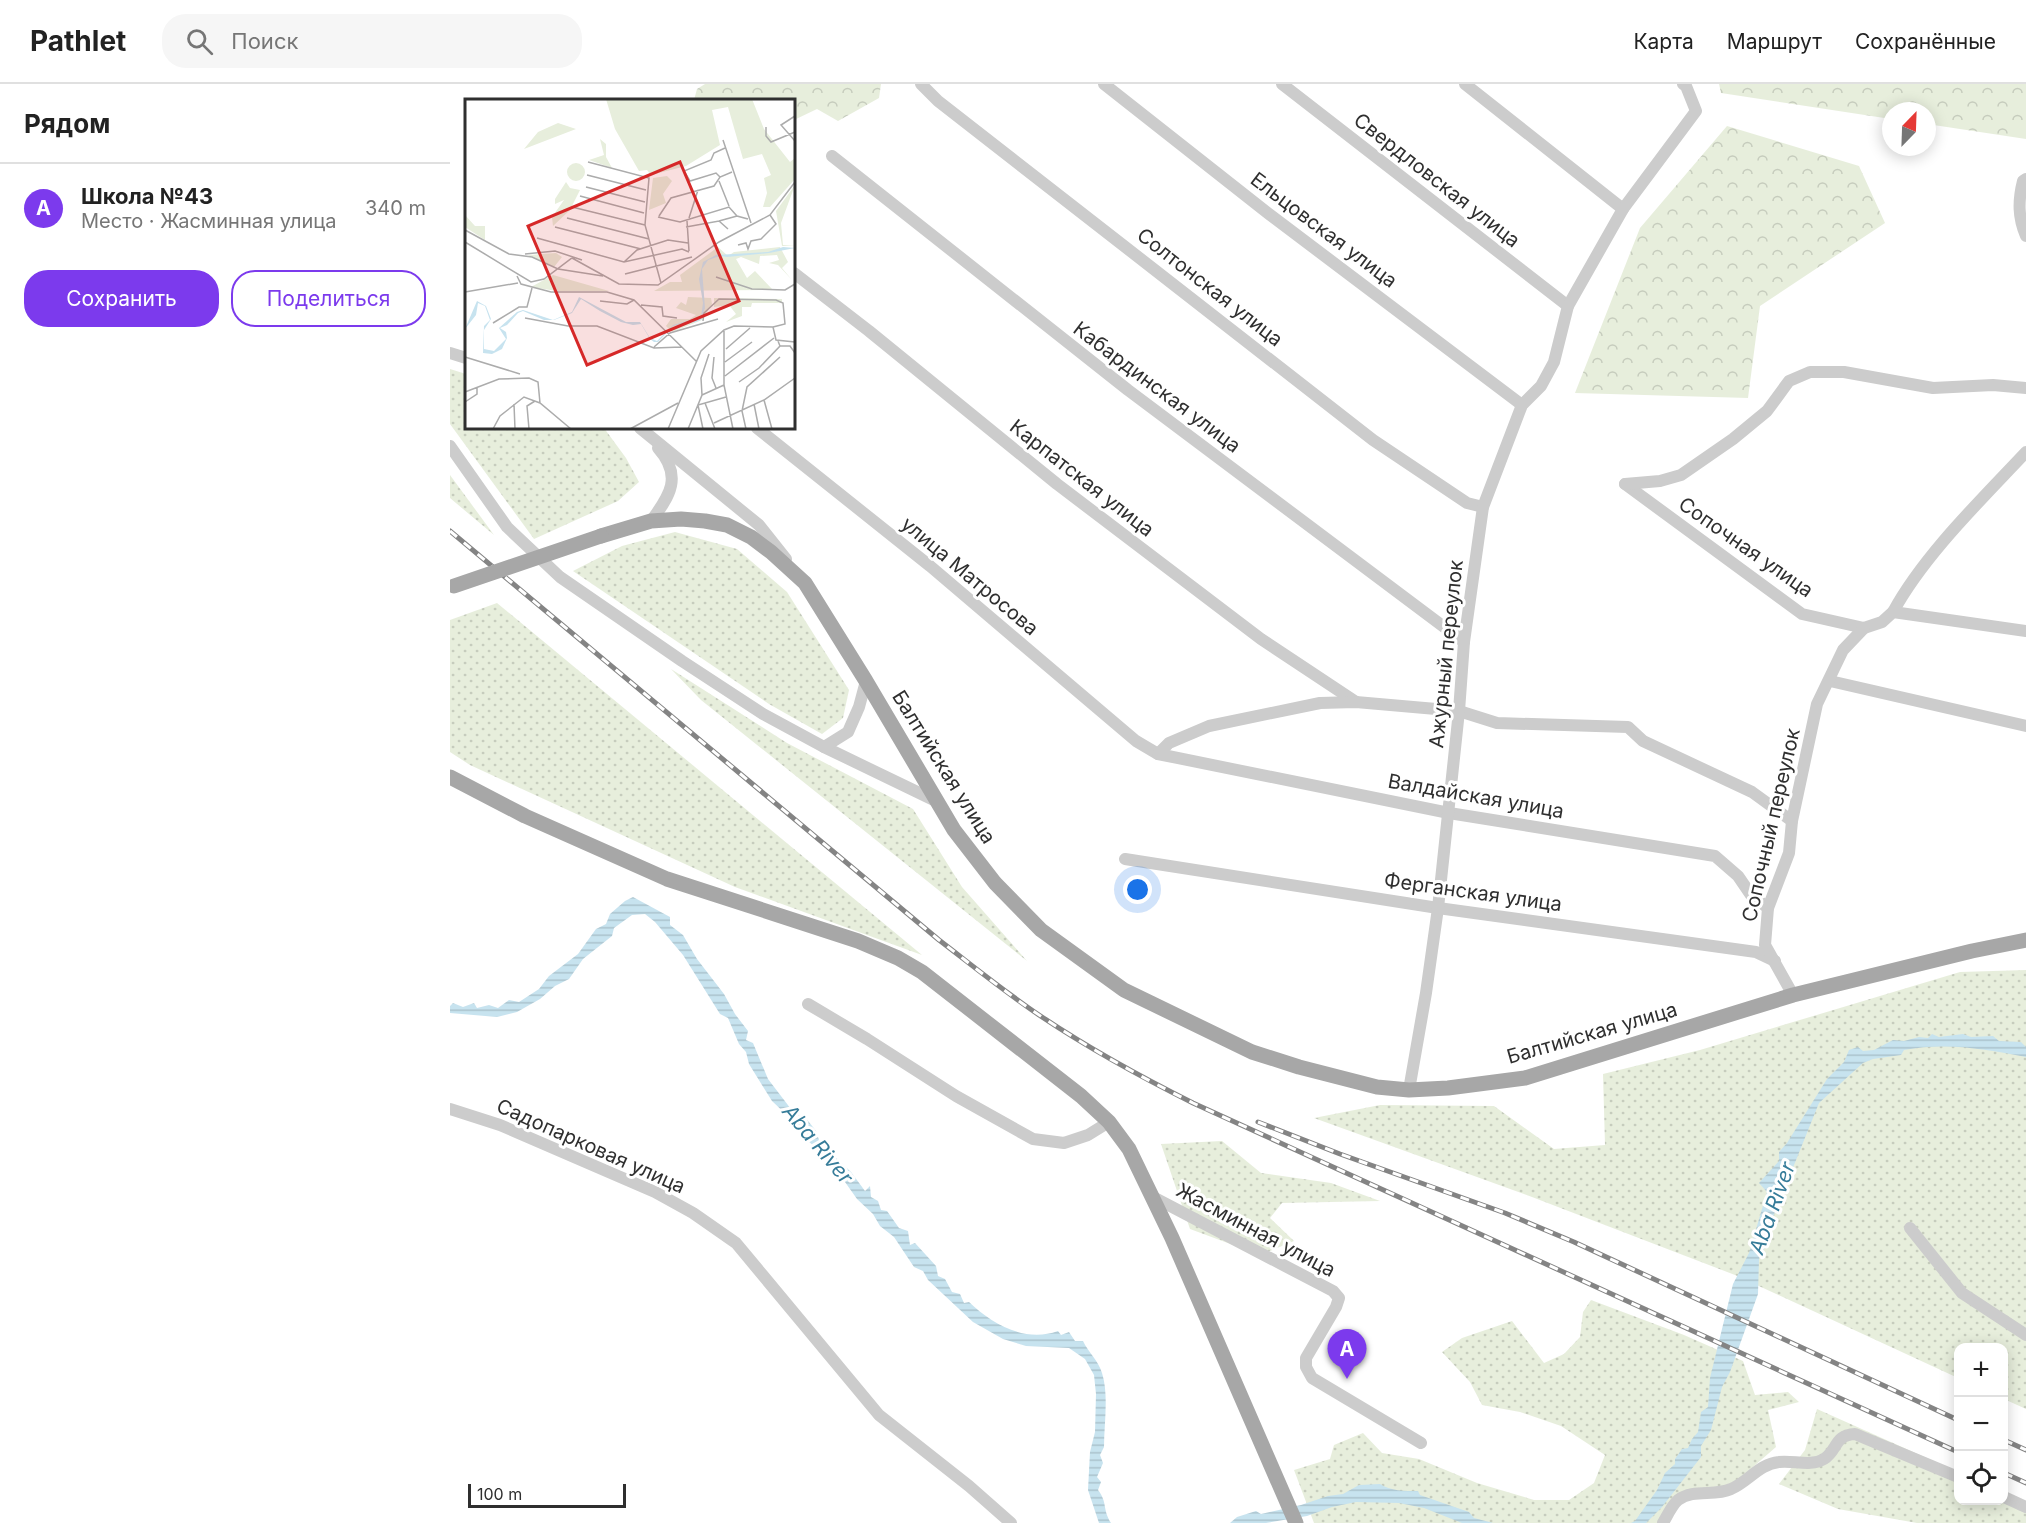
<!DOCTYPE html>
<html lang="ru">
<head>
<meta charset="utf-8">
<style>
	body { margin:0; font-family:Inter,sans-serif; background:#f6f6f6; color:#222 }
	.controls { position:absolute; right:18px; bottom:18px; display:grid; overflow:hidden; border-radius:12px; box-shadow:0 3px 15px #0003 }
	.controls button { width:54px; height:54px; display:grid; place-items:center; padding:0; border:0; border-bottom:2px solid #e0e0e0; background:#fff; color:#222; font:30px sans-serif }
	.compass { position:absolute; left:1432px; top:18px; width:54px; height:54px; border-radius:50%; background:#fff; box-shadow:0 3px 15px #0003; rotate:23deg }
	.scale { position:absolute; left:18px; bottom:15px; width:158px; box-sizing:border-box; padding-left:6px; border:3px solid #2f2f2f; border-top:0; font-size:16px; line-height:21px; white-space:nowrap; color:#2f2f2f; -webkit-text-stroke:4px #fff; paint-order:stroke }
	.you { position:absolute; left:688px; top:806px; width:21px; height:21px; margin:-15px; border:4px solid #fff; border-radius:50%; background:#1a73e8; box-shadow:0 0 0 9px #1a73e833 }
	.badge { display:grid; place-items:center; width:39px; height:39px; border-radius:50%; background:#7c3aed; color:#fff; font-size:20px; font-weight:700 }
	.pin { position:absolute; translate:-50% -50px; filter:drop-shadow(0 2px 3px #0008) }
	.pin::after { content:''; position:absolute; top:32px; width:21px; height:18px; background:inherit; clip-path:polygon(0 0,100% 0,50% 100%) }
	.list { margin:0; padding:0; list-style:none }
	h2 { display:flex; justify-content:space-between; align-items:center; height:78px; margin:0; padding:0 24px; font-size:26px }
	h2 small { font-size:20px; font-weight:400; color:#767676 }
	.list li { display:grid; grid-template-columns:39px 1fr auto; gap:18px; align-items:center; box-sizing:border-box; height:90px; padding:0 24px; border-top:2px solid #e0e0e0 }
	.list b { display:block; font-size:22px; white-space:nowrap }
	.list p { margin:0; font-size:20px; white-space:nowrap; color:#767676 }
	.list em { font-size:20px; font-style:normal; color:#767676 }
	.actions { display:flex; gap:12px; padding:18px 24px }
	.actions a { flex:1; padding:14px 0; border:2px solid #7c3aed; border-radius:24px; text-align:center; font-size:21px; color:#7c3aed }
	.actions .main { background:#7c3aed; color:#fff }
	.icon { flex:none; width:33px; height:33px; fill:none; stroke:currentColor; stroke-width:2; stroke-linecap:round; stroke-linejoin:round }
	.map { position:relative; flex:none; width:1576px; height:1439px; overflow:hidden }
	header { display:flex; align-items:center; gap:36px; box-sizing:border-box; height:84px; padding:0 30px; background:#fff; border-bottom:2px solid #e0e0e0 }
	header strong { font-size:28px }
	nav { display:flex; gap:33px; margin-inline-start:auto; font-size:21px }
	.search { width:420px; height:54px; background:#f6f6f6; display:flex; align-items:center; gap:15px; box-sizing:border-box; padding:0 21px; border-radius:24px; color:#767676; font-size:22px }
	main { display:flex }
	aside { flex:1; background:#fff }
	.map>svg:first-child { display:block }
</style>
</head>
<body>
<header>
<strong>Pathlet</strong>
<div class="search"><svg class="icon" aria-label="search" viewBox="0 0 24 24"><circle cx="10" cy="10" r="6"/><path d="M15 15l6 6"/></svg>Поиск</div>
<nav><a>Карта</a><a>Маршрут</a><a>Сохранённые</a></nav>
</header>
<main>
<aside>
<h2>Рядом<small></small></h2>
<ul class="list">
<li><span class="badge">A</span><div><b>Школа №43</b><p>Место · Жасминная улица</p></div><em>340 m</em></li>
</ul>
<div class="actions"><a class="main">Сохранить</a><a>Поделиться</a></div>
</aside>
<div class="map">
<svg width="1576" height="1439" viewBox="0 0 1576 1439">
	<defs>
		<pattern id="grass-dots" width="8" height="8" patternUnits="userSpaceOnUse" patternTransform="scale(1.5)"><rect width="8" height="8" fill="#e7eedc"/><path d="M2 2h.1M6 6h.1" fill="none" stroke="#c6ccbd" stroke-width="1.8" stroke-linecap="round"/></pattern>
		<pattern id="forest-crowns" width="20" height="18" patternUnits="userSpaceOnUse" patternTransform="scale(1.5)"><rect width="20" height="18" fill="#e7eedc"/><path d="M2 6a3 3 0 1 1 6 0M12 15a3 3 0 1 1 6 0" fill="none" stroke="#c6ccbd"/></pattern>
		<pattern id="water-rules" width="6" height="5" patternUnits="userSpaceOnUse" patternTransform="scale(1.5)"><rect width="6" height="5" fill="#c7e3ef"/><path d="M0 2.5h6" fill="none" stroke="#abc3cd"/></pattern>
	</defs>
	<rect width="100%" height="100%" fill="#fff"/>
	<g fill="url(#grass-dots)">
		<path d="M0 285 16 290V344H154L176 374 189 398 168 417 84 455 0 340Z"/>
		<path d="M0 391 44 451 0 414Z"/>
		<path d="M225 448 287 465 337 508 399 606 393 634 372 650 319 620 123 487 172 462Z"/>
		<path d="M47 519 472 871 285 803 20 681 0 668V536Z"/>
		<path d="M221 585 337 659 463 725 512 803 577 877 251 616Z"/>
		<path d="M1576 886V1325L1554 1315V1264H1508V1294L1285 1191 1082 1113 864 1034 930 1021 1044 1022 1104 1065 1155 1061 1153 990 1250 966 1510 888Z"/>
		<path d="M772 1057 811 1089 881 1099 930 1117 832 1119 820 1134 844 1157 810 1171 740 1145 711 1060Z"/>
		<path d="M1141 1216 1234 1251 1293 1277 1305 1311 1338 1308 1349 1318 1318 1326 1326 1363 1273 1409 1240 1406 1212 1439H864L844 1386 880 1375 884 1361 913 1349 932 1369 969 1375 1027 1399 1084 1416H1119L1144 1399 1155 1371 1111 1342 1070 1328 1032 1321 1020 1298 992 1268 1012 1254 1062 1237 1094 1279 1114 1270 1130 1253 1133 1228Z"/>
		<path d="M1367 1325 1508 1388V1416L1576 1418V1439H1467L1388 1425 1329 1400 1355 1366Z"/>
	</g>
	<g fill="url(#forest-crowns)">
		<path d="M255 0H431L429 14 388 37 367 25 344 36V16H244L247 5Z"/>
		<path d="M1269 0H1576V55L1477 40V27H1441V35L1271 9Z"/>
		<path d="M1277 42 1409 82 1435 139 1310 222 1298 314 1125 309 1190 144Z"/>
	</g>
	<g fill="url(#water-rules)">
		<path d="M183 813 220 833V841L233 851 247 875 274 910 285 930 298 947 296 956 303 959 318 995 344 1029 355 1033 366 1047 369 1056 375 1057 379 1067 401 1088 415 1107 420 1102 421 1113 428 1117 431 1126 437 1127 449 1144 458 1147 460 1161 465 1159 486 1182 488 1192 495 1195 502 1208 510 1210 514 1219 519 1218C542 1240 575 1259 608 1247L611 1251 619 1248 625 1257H633C638 1268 648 1276 652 1289 659 1311 654 1340 654 1363L650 1371 653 1379 647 1393 651 1398 648 1406C658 1419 652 1425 661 1439H649L638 1406 640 1368 645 1348 646 1310 644 1291 635 1275 619 1264 576 1262 553 1255 523 1238 478 1196 473 1187 464 1183 444 1153 430 1142 423 1130 407 1115 395 1098 365 1063 351 1051 341 1035 322 1017 299 980 296 968 289 960 278 934 270 930 233 871 205 838 195 830 182 831 164 844 162 852 133 875 119 895 105 902 90 915 67 928 47 933 0 929V922L3 919 13 923 24 919 27 924 39 921 48 924 59 916 69 918 89 905 99 892 128 870 146 845 156 840 160 830 175 817Z"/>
		<path d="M1482 950 1489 953 1513 950 1521 953 1543 952 1549 957 1571 958 1576 963V973C1535 965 1496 958 1454 966L1451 971 1423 975 1413 979 1369 1019 1317 1148 1318 1158 1309 1175 1308 1210 1280 1288 1272 1303 1261 1346 1251 1362V1373L1212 1423 1196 1439H1181L1185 1437 1207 1406 1215 1389 1225 1380V1375L1232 1365 1238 1364 1242 1355 1248 1348 1251 1328 1258 1323 1260 1294 1283 1200 1299 1169 1317 1108 1309 1099 1329 1077V1068L1337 1059 1377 995 1394 978 1399 966 1408 963 1413 967 1424 966 1443 956 1454 957 1469 953 1478 954Z"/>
		<path d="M930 1400C940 1407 955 1407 968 1407L970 1411 1019 1428 1024 1434 1043 1439H1012L974 1424 949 1419 906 1418 882 1423 857 1432 816 1439H780L787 1433 806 1427 811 1430 851 1421 878 1412 893 1410 909 1401Z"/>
	</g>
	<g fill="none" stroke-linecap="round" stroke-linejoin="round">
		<g stroke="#ccc" stroke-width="12">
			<path d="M471 0 488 17 923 356 1017 419 1033 423"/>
			<path d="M654 0 819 130 1072 321"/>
			<path d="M832 0 1118 222"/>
			<path d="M1015 0 1173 125"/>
			<path d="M382 72 678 306 1014 558"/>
			<path d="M1576 95 1573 97C1568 117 1568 133 1576 152"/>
			<path d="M344 189 419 247 607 400 811 555 906 618"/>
			<path d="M0 269 16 274"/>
			<path d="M190 344 309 441 336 475"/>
			<path d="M307 344 480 482 686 657 708 670 999 729 1265 772 1288 792 1301 811 1318 824"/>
			<path d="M0 362 57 443 110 493 232 577 313 630 374 663 488 718"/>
			<path d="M1175 400 1352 530 1414 544 1432 538 1443 528 1576 547"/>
			<path d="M1175 400 1210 397 1231 391 1283 355 1317 327 1339 297 1360 288H1394L1483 304 1543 301 1576 304"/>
			<path d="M201 437C220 412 233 392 208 364"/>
			<path d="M1443 528C1474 471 1531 416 1576 368"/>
			<path d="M1380 597 1576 642"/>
			<path d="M374 663 398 648 409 623 416 597"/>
			<path d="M708 670 719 659 759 642 870 619 906 618 1009 627 1047 639 1178 643 1193 657 1302 708 1342 737"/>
			<path d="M675 775 988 824 1306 868 1325 877"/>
			<path d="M1343 911 1315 861 1318 824 1339 769 1342 737 1367 620 1393 566 1414 544"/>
			<path d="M358 920 417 955 506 1012 583 1055 614 1059 638 1051 659 1038"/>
			<path d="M959 1006 976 909 988 824 1009 627 1014 558 1033 423 1072 321 1091 302 1104 278 1118 222 1173 125 1246 27 1236 2 1233 0"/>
			<path d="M0 1025 50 1041 205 1108 243 1129 286 1159 429 1331 519 1402 561 1439"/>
			<path d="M703 1113 883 1207 889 1214 886 1223 856 1274V1283L862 1294 971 1359"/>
			<path d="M1460 1144 1512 1209 1576 1251"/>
			<path d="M1554 1413 1576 1423"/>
			<path d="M1213 1439C1217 1432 1222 1421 1228 1416 1244 1404 1264 1413 1281 1405 1298 1398 1309 1380 1329 1378 1343 1376 1361 1383 1374 1375 1388 1366 1384 1351 1405 1350L1508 1393"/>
		</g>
		<g stroke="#a7a7a7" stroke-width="15">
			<path d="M151 452 201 437 231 435 255 437 277 441 301 453 321 468 355 499 416 597 504 746 545 799 591 846 674 906 802 968 849 983 927 1003 959 1006 998 1004 1075 994 1343 911 1522 867 1576 856"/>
			<path d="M0 693 75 732 217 795 408 857 448 874 472 888 631 1012 659 1038 679 1065 722 1154 846 1439"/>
		</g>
		<g stroke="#848484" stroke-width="5">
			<g id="rail">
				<path d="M0 447 489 856C523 882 556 909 592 933 640 965 691 993 743 1019L1508 1368"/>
				<path d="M808 1038 890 1070 1055 1129 1124 1158 1508 1336"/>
				<path d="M1554 1356 1576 1366"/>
				<path d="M1554 1389 1576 1399"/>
			</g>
		</g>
		<use href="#rail" stroke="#fff" stroke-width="3" stroke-dasharray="9" stroke-linecap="butt"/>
		<path stroke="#a7a7a7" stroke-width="15" d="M4 502 151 452"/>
	</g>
	<g text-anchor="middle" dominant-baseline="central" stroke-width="6" stroke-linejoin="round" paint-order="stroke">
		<g font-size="20" fill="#2f2f2f" stroke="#fff">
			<text transform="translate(987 96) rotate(38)">Свердловская улица</text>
			<text transform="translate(874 146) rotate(37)">Ельцовская улица</text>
			<text transform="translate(760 203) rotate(38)">Солтонская улица</text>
			<text transform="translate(707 303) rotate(37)">Кабардинская улица</text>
			<text transform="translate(632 394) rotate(38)">Карпатская улица</text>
			<text transform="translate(1296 463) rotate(35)">Сопочная улица</text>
			<text transform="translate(520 492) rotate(40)">улица Матросова</text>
			<text transform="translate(996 570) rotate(-84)">Ажурный переулок</text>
			<text transform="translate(494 683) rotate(58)">Балтийская улица</text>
			<text transform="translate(1026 712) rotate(10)">Валдайская улица</text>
			<text transform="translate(1321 741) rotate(-77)">Сопочный переулок</text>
			<text transform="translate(1023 808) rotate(8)">Ферганская улица</text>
			<text transform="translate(1142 949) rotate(-16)">Балтийская улица</text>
			<text transform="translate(141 1062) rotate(24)">Садопарковая улица</text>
			<text transform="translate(806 1146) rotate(28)">Жасминная улица</text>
		</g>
		<g font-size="21" font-style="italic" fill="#367c99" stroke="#fff">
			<text transform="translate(368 1060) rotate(50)">Aba River</text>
			<text transform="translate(1322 1124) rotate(-70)">Aba River</text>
		</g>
	</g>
	<g transform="translate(15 15)">
		<rect width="330" height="330" fill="#fff"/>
		<path d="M253 148 263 157 269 153 315 148 323 163 317 169 327 181 313 166 304 164 314 161 312 156 295 157 294 165 276 158 271 160 282 179 290 172 308 191 189 192 205 183H217L215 176ZM91 154 97 158 89 168 63 156ZM88 176 144 192H92L66 188ZM223 198 246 199 247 205 237 221 207 233 201 227 206 220H225L231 216 211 209 216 203 221 206ZM249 199 317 200V204H287L286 208H277V217L261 223 271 215 264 206 249 208Z" fill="#e7eedc"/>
		<path d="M141 0H287L299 30 325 63 330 59V80L305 108H298L302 94 299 79 306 76 297 55 278 60 263 8 247 11 255 46 221 67 186 76 182 71 174 72 150 30ZM93 24 111 30 59 50 73 33ZM135 40 141 45V58L147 69 124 61 139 56ZM102 73a9 9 0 1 1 18 0a9 9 0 1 1-18 0ZM202 77 207 82 198 95 201 104 184 111 188 79ZM101 83 105 89 115 91 105 111 88 127 87 118 99 101 90 105V100ZM330 86 316 124 318 146 330 147H317L311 112ZM0 116 10 127H20V141L0 128Z" fill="#e7eedc"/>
		<path d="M318 148 330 149 304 154 262 158 255 157 243 161 237 170 240 209 236 221 231 223 208 227 193 243H189L185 240 176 225 168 226 156 223 135 212 116 200 107 214 89 221H79L58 212 53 214 42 226 35 229 41 233 42 239 37 250 27 255 18 254 19 227 25 221 20 207 13 204 11 216 0 230 12 202 21 207 26 220 19 231V250L29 252 41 240 34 229 52 213 58 211 88 221 107 213 114 198 161 223H175L185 239 192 242 208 226 236 218 238 204 234 180 238 163 251 156 303 153Z" fill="#c7e3ef"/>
		<path fill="none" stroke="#acacac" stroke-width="1.5" d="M330 17 316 26 330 42M301 28V37L306 43 330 33M258 41 286 124M123 63 184 79 180 126 196 184M122 76 181 91M255 78 251 74 225 82 219 72 246 61 249 54 260 49M254 82 264 107M121 88 180 103M115 97 179 114M107 108 180 126M194 117 206 99 249 87 255 78 267 73M193 118 215 123 264 108 272 117 283 120M102 119 184 140M224 119 233 91M222 122 224 152M254 122 272 117M90 128 176 150M221 128 254 122 263 130M0 131 44 155 67 158 93 170 138 177M72 139 159 163 217 150 224 153M0 143 66 183 79 180 107 159 154 185 193 186 254 143 305 116 330 83M273 146 281 144 283 150 286 142 296 140 311 125 305 116M60 155 90 152 117 161M159 163 172 151 203 141 223 144M160 175 227 158M52 177 56 185 86 193H142L169 201 231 262M251 178 287 190 320 191 330 185M0 193 53 184M135 202 162 205 169 201M176 206 197 208 198 217 212 219M60 219 103 227H132L189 249 217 248M238 222 239 214 254 200 311 201 318 204 320 225 308 228M28 224 54 208H62L67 189M259 232V286L268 330M315 247H325L330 254M189 248 205 234 253 220M261 250 285 229M0 258 55 275M249 258 247 279 251 289M260 263 287 243M260 277 309 239M274 283 294 269 315 247 313 242M0 293 34 280 64 279 73 283 75 304M237 296 259 286M299 301 307 330M0 303 12 295V289M240 304 250 330M49 305 50 330M289 305 294 330M249 324 299 301 330 279M28 330 35 317 59 298 75 304 106 330M64 330 62 307 70 302M165 330 213 304M203 330 236 252 259 231 269 227 308 228 311 241 330 243M223 330 237 296 236 279 244 255M238 330 233 306 261 298M281 330 277 312 282 288 315 258"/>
		<path fill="#d62828" fill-opacity="0.15" stroke="#d62828" stroke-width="3" d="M215 63 274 202 122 266 63 127Z"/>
		<rect width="330" height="330" fill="none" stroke="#2f2f2f" stroke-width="3"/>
	</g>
</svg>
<div class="controls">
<button>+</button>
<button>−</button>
<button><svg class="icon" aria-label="locate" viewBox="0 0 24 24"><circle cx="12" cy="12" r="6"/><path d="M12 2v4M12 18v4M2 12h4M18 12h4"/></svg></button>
</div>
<svg class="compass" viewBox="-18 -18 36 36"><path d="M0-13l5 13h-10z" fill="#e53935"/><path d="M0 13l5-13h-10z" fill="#767676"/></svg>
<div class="scale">100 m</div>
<div class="you"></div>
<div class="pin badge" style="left:897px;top:1295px">A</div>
</div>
</main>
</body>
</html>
